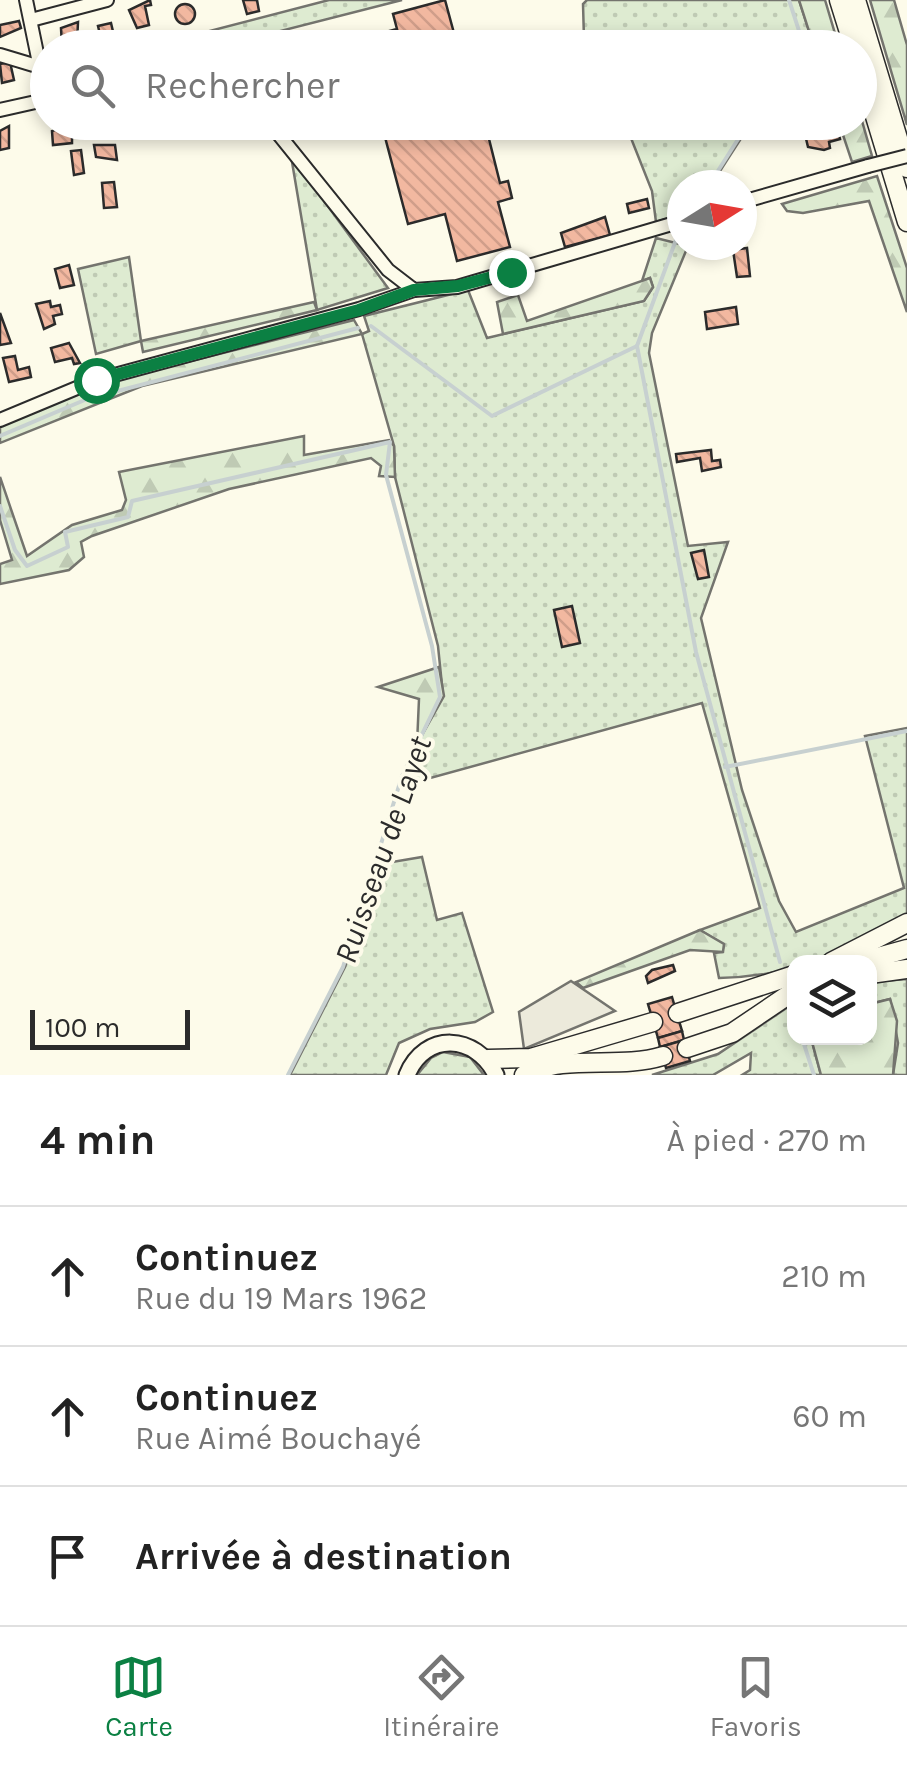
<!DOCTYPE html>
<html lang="fr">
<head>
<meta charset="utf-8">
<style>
	body { margin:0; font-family:Karla,sans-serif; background:#f2f2f2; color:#222 }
	.controls { position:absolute; right:30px; bottom:30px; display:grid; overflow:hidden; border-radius:20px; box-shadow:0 5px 15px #0003 }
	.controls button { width:90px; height:90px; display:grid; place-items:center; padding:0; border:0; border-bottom:2px solid #e0e0e0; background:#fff; color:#222; font:50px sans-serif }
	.compass { position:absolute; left:667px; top:170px; width:90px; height:90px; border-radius:50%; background:#fff; box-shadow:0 5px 15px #0003; rotate:79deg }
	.scale { position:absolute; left:30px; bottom:25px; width:160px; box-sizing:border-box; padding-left:10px; border:5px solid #2b2b2b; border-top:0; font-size:28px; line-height:35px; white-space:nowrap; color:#2b2b2b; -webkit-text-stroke:8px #fdfbea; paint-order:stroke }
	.stop { position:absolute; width:30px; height:30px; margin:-22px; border:8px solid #0b8043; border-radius:50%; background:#fff }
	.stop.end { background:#0b8043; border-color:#fff; box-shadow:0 2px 10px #0008 }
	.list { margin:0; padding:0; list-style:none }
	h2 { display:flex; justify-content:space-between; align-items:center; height:130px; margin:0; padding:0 40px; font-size:42px }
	h2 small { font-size:32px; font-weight:400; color:#767676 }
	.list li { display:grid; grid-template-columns:65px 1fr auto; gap:30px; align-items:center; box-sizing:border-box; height:140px; padding:0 40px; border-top:2px solid #e0e0e0 }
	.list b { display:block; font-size:38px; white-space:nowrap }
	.list p { margin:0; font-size:32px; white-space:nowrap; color:#767676 }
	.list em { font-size:32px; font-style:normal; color:#767676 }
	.icon { flex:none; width:55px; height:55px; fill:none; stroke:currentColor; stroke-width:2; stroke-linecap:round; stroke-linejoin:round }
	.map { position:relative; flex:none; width:907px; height:1075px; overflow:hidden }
	.search { position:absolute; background:#fff; box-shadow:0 5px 15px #0003; left:30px; right:30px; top:30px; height:110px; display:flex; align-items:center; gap:25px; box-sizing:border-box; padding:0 35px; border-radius:55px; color:#767676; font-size:38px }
	.sheet { height:550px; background:#fff }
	nav { display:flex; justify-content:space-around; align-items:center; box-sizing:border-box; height:140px; border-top:2px solid #e0e0e0; background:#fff; font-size:28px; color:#767676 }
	nav a { display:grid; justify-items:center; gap:5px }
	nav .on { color:#0b8043 }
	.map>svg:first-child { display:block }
</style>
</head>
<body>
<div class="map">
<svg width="907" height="1075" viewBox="0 0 907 1075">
	<defs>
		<pattern id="grass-dots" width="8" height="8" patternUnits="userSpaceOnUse" patternTransform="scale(2.5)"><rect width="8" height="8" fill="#deebd1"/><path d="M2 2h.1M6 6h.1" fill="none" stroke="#bfcab4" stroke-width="1.8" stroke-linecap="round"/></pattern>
		<pattern id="forest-firs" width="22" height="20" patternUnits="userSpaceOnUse" patternTransform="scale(2.5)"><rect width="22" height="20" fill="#deebd1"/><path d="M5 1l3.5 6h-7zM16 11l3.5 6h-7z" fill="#bfcab4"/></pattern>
		<pattern id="building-back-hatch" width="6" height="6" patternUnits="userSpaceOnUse" patternTransform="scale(2.5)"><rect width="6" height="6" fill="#f2b8a0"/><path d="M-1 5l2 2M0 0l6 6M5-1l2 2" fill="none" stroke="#d09e8a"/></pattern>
	</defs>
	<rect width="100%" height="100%" fill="#fdfbea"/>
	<g fill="url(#grass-dots)" stroke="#74746e" stroke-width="2.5">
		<path d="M329 0H402L218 47H148Z"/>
		<path d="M587 0H799L811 37 798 48 590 47 584 39 583 4Z"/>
		<path d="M625 123H751L711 185H682V214L656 222 652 191Z"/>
		<path d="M291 156 388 288 317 310Z"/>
		<path d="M656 238 688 246 652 333 649 353 688 546 728 542 701 618 742 790 779 901 796 932 904 888 865 736 907 728V914C850 954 787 977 719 978L714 953 722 952 724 945 700 930 760 908 702 703 405 785 417 744 443 695 438 646 395 477 394 446 362 334 369 331 364 316 468 290 487 338 644 301 653 287 650 278 642 281Z"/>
		<path d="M129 257 141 341 96 354 78 269Z"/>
		<path d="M422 857 437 920 462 913 493 1012 475 1022 430 1029 399 1043 386 1075H290L345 967 380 864Z"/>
		<path d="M907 979V1075H893L898 1043 890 999 870 1004V982Z"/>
		<path d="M794 1003V1038H811L821 1075H742L750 1070 751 1053 713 1075H652L718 1054Z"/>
		<path d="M443 1052 470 1057 484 1075H417L431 1058Z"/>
	</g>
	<g fill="url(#forest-firs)" stroke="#74746e" stroke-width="2.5">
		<path d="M799 0H825L839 47H814Z"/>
		<path d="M870 0H894L907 45V125Z"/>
		<path d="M860 114 872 156 852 162 839 123 860 122Z"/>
		<path d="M877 176 907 268V312L869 201 803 213 787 211 782 204Z"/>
		<path d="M650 278 653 287 644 301 503 334 497 302 518 295 527 321Z"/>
		<path d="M314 302 317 310 143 352 141 341Z"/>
		<path d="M354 320 362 334 142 386 0 443V424L99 384Z"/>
		<path d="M304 436V455L389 440 394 446 395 477 379 476 381 466 371 458 229 489 92 536 81 542 84 557 69 570 0 584V564L12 560 0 520V477L27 556 72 525 122 510 126 500 119 472Z"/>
		<path d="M439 667 444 696 417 744 419 699 378 687Z"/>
		<path d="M700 930 724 944 723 952 690 950 583 988 576 982Z"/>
		<path d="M890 999 897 1021 893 1075H821L811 1038H870V1004Z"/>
	</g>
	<path fill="#eceadb" stroke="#74746e" stroke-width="2.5" d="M571 981 615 1011 524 1049 519 1012Z"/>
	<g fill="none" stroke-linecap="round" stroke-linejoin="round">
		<g stroke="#c7d0d0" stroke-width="4">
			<path d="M789 0 801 37 795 48"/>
			<path d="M709 185 749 122"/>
			<path d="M371 326 492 416 637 346"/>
			<path d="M637 346 696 652 780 962"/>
			<path d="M637 346 677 237"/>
			<path d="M0 436 87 399 358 328"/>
			<path d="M0 506 15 550 27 566 68 547 65 532 128 517 132 501 390 442 386 475 432 646 440 697 402 776 343 967 288 1075"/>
			<path d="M725 767 907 731"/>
			<path d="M802 1038 814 1075"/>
		</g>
	</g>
	<g fill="url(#building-back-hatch)" stroke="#2b2b2b" stroke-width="2.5">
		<path d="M150 0 151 5 145 6 149 25 137 28 129 10Z"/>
		<path d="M243 0H257L259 11 247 14Z"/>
		<path d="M445 0 458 48H362L359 39 397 29 393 14Z"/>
		<circle cx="185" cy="14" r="10"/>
		<path d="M19 21 21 28 0 37V25Z"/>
		<path d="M78 22 77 43 62 46 61 28Z"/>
		<path d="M111 23 115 40 102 43 98 26Z"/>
		<path d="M10 62 14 80 2 83 0 64Z"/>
		<path d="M381 122H477L481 137 488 135 500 183 508 181 512 198 498 202 510 247 457 261 445 214 408 224Z"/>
		<path d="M802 122H836L840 139 829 142 830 148 824 150 808 147Z"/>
		<path d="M72 124V143L53 145 52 131Z"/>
		<path d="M9 126V148L0 150V131Z"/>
		<path d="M94 145H115L117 160 96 157Z"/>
		<path d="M81 150 84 173 74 175 71 151Z"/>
		<path d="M114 182 117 207 104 208 102 183Z"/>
		<path d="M647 199 649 208 629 213 627 204Z"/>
		<path d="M605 217 610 235 565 247 561 233Z"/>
		<path d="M747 248 750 276 737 277 733 250Z"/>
		<path d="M69 265 74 285 60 288 55 269Z"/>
		<path d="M50 301 51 307 60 305 62 314 53 316 55 324 44 329 36 304Z"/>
		<path d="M736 307 738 324 707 329 705 312Z"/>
		<path d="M0 313 11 343 0 345Z"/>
		<path d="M69 343 80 363 74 364 72 358 55 362 51 348Z"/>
		<path d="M15 356 18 370 29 367 31 377 9 382 3 358Z"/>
		<path d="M711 450 712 461 720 460 721 467 702 471 700 458 677 462 676 454Z"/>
		<path d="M704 550 709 577 698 579 691 553Z"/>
		<path d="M572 606 580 643 562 647 554 610Z"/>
		<path d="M673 965 675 971 648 983 646 976 652 970Z"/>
		<path d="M672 997 682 1031 658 1038 648 1004Z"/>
		<path d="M682 1031 684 1040 660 1047 658 1038Z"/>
		<path d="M684 1040 690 1061 666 1068 660 1047Z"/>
	</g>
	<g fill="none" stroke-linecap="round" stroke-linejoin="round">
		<g stroke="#2b2b2b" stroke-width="16">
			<g id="minor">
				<path d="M26 0 45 92"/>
				<path d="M31 20 107 0"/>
				<path d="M0 55 40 67"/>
				<path d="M0 110 40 101 45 92"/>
				<path d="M259 122 276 131 388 270 414 290 457 287 682 221"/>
				<path d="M742 202 868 166"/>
				<path d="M0 420 96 380 359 309 414 290"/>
			</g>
		</g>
		<g stroke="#2b2b2b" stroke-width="19">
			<path id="major" d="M407 1075C425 1031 476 1034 496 1075"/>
		</g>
		<g stroke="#2b2b2b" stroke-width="21">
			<g id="highway">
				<path d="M839 0 854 48"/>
				<path d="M856 0 907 168"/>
				<path d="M860 67 907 222"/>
				<path d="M831 962 907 923"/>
				<path d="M860 962 907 949"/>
				<path d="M870 974 907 969"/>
				<path d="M678 1013 794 975"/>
				<path d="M687 1048 732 1033 794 991"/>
				<path d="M488 1059 531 1058 653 1022"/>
				<path d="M524 1075C568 1053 617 1070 663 1056"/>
			</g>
		</g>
		<use href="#minor" stroke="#fdfbea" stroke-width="12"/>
		<use href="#major" stroke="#fdfbea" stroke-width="15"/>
		<use href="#highway" stroke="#fdfbea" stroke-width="18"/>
		<g stroke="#2b2b2b" stroke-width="16" stroke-linecap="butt">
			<path id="minor-bridge" d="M868 166 907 156"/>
		</g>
		<use href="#minor-bridge" stroke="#fdfbea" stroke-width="12"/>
	</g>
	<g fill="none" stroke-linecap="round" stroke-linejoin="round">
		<path stroke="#0b8043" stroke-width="12" d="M96 380 359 310 414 290 458 286 511 272"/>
	</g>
	<g text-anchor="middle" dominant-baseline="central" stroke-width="8" stroke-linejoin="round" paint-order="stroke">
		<g font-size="32" font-style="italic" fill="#2b2b2b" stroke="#fdfbea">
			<text transform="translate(383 850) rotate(-71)">Ruisseau de Layet</text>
		</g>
	</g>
</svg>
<div class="controls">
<button><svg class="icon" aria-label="layers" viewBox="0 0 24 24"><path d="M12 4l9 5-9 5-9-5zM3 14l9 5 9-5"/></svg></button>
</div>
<svg class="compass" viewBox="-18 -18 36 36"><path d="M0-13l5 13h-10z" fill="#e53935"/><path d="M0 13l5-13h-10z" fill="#767676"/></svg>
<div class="scale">100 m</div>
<div class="stop" style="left:96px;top:380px"></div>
<div class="stop end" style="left:511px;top:272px"></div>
<div class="search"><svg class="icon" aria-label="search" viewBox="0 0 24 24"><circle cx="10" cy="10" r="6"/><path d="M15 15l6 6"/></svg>Rechercher</div>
</div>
<section class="sheet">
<h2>4 min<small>À pied · 270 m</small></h2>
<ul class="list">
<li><svg class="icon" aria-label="ahead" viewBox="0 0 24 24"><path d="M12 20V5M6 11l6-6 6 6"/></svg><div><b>Continuez</b><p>Rue du 19 Mars 1962</p></div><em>210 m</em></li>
<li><svg class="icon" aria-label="ahead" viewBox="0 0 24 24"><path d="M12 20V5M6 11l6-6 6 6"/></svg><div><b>Continuez</b><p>Rue Aimé Bouchayé</p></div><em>60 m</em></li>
<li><svg class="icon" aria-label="arrive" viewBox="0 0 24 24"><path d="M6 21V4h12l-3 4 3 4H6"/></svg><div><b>Arrivée à destination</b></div></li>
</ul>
</section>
<nav>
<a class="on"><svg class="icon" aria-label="map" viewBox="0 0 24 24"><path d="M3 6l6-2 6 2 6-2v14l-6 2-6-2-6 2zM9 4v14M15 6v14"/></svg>Carte</a>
<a><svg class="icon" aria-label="directions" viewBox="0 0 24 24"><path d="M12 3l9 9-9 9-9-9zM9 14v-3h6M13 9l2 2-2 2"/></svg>Itinéraire</a>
<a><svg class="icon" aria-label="saved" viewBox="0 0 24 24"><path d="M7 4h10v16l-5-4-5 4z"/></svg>Favoris</a>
</nav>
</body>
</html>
